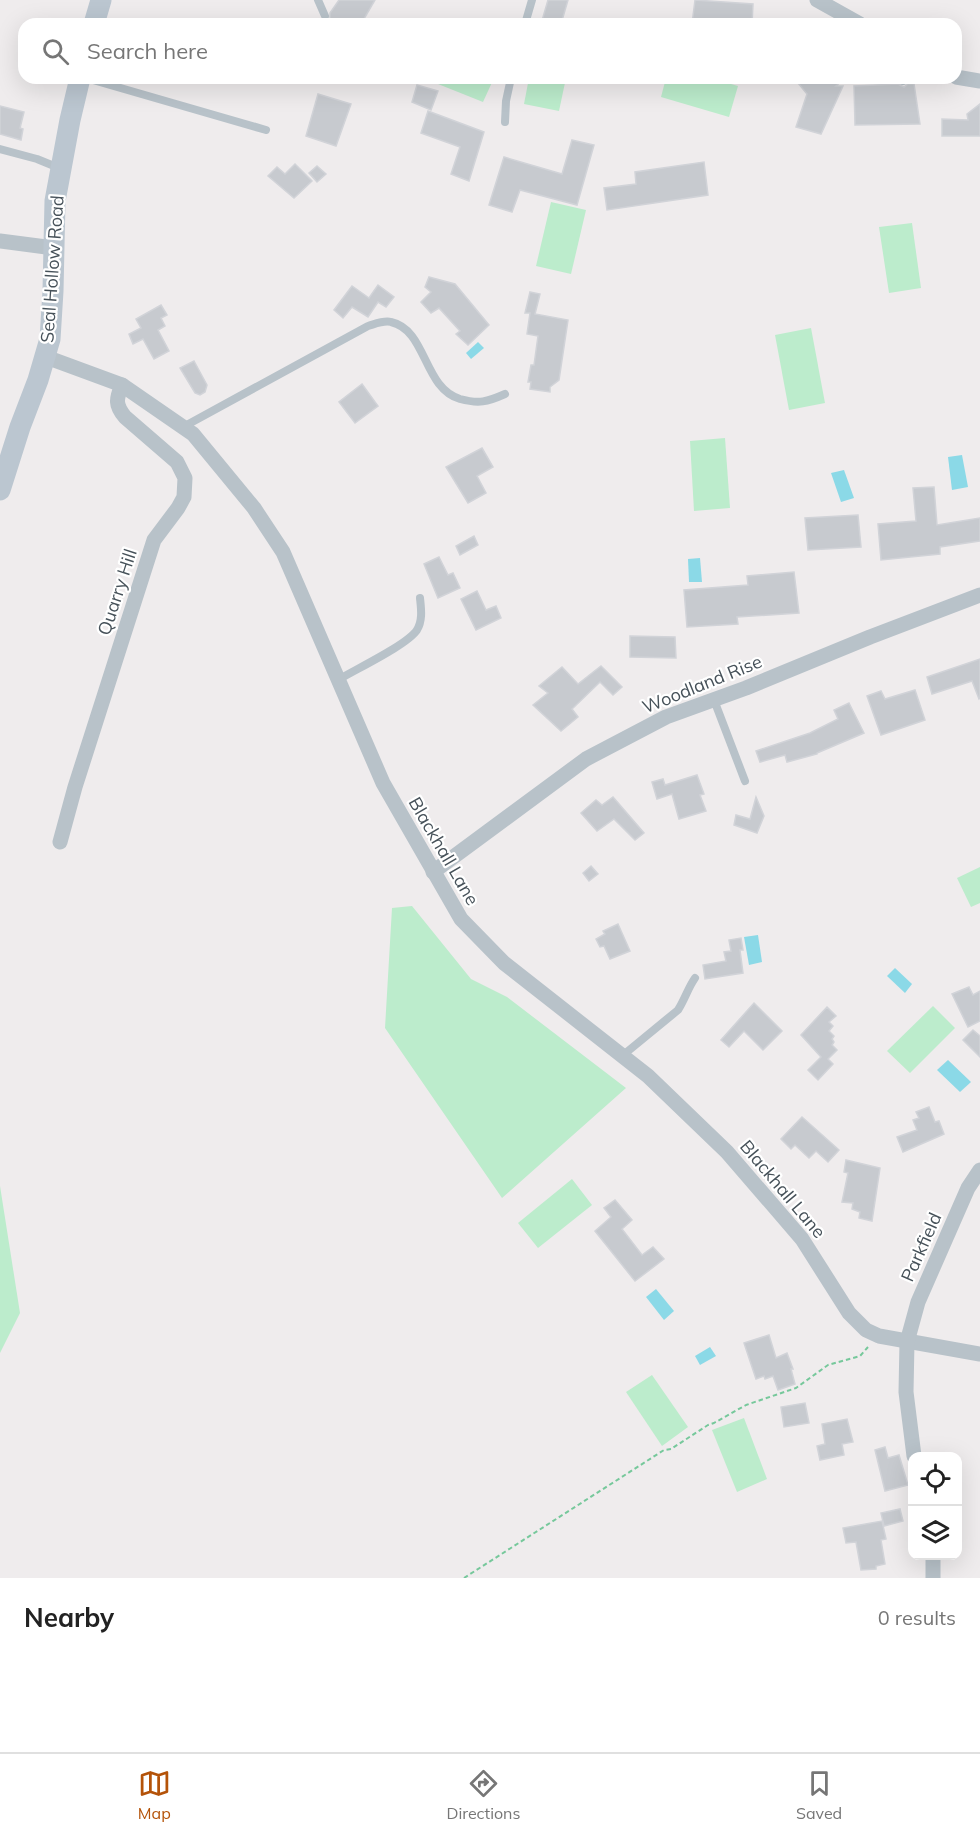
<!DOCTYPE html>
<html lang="en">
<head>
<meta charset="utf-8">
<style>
	body { margin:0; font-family:Mulish,sans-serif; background:#f2f2f2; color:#222 }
	.controls { position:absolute; right:18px; bottom:18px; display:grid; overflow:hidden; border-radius:12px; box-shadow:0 6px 24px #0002 }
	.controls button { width:54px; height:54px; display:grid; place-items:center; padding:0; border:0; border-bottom:2px solid #e0e0e0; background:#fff; color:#222; font:30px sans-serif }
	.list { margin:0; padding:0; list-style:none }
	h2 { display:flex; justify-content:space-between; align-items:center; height:78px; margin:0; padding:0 24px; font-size:26px }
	h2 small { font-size:20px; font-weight:400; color:#767676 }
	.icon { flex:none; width:33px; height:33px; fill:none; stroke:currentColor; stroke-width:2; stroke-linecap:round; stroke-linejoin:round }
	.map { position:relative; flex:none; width:980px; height:1578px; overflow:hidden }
	.search { position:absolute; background:#fff; box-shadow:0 6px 24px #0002; left:18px; right:18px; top:18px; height:66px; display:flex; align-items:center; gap:15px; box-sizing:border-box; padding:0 21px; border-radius:18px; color:#767676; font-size:22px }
	.sheet { height:174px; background:#fff }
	nav { display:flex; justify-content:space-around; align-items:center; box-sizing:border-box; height:84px; border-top:2px solid #e0e0e0; background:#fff; font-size:16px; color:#767676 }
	nav a { display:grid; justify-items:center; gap:3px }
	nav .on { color:#b45309 }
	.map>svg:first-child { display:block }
</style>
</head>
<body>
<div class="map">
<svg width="980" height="1578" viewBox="0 0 980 1578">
	<rect width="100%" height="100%" fill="#efeced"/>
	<g fill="#bceccc">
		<path d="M423 78H494L483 102Z"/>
		<path d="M529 78H566L559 111 524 104Z"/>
		<path d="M666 78H710L738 86 729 117 661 97Z"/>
		<path d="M551 202 586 210 571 274 536 266Z"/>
		<path d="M912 223 921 288 889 293 879 227Z"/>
		<path d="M811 328 825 403 789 410 775 335Z"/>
		<path d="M725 438 730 508 694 511 690 441Z"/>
		<path d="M980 867V903L971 907 957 878Z"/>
		<path d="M412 906 471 979 507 997 626 1088 502 1198 385 1028 392 908Z"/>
		<path d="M933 1006 955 1028 910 1073 887 1051Z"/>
		<path d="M572 1179 592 1205 538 1248 518 1223Z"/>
		<path d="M0 1186 20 1313 0 1353Z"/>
		<path d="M652 1375 688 1427 662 1446 626 1392Z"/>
		<path d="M744 1418 767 1479 737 1492 712 1430Z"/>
	</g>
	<g fill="#8bd9e7">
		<path d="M478 342 484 348 471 359 466 353Z"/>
		<path d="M962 455 968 487 952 490 948 457Z"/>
		<path d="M844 470 854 498 841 502 831 473Z"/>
		<path d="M700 558 702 582H689L688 559Z"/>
		<path d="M758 935 762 962 749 965 744 937Z"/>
		<path d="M895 968 912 984 905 993 887 976Z"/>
		<path d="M948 1060 971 1082 960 1092 937 1070Z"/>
		<path d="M656 1289 674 1311 664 1320 646 1297Z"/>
		<path d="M710 1347 716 1356 700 1365 695 1356Z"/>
	</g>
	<g fill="#c7cacf" stroke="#d1d3d8" stroke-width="1.5">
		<path d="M339 0H375L361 24H324L330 19V13Z"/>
		<path d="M548 0H568L561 24H541Z"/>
		<path d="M695 0 753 4 752 24H692Z"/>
		<path d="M794 78H845L836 86H843L821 134 796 127 807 94Z"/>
		<path d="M898 84 904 87 908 84H914L920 124 855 125 854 86Z"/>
		<path d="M417 85 438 91 431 110 412 102Z"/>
		<path d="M318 94 351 104 336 146 306 136Z"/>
		<path d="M980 104V136H942V119L968 120 967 114Z"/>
		<path d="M0 106 24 112 20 128 23 129 21 140 0 134Z"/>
		<path d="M428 111 484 132 469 181 451 174 460 147 421 133Z"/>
		<path d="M572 140 594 145 577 205 520 190 512 212 489 205 504 157 562 174Z"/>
		<path d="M704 162 708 195 607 210 604 188 636 184 635 172Z"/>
		<path d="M295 164 312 181 294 198 268 176 277 167 285 174Z"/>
		<path d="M317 166 326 174 317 182 309 173Z"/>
		<path d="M429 277 455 284 489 325 468 345 456 334 460 331 439 308 431 313 421 302 431 292 425 287Z"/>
		<path d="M378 285 394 297 386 307 378 302 368 317 352 307 343 318 334 310 352 286 369 298Z"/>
		<path d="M530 292 540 294 535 314 568 320 559 380 550 387V392L530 389 531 382H528L531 365H534L538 336 527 334 530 313H525Z"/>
		<path d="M161 305 167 315 161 318 165 326 158 330 169 351 154 359 143 339 133 344 129 334 141 328 136 319Z"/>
		<path d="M194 361 207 385 205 392 200 395 195 393 180 368Z"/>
		<path d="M362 384 378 406 355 423 339 402Z"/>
		<path d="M482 448 493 467 477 476 486 493 468 503 446 467Z"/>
		<path d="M934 487 937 525 980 518V541L940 547V554L881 560 878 524 916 521 913 488Z"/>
		<path d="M858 515 861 547 808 550 805 518Z"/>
		<path d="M474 536 478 545 460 555 456 546Z"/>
		<path d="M439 557 448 575 453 573 460 588 438 598 424 564Z"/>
		<path d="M794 572 799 613 737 617 738 624 687 627 684 590 748 585 747 576Z"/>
		<path d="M477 591 486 610 496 606 501 618 476 630 461 599Z"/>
		<path d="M630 636 675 637 676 658 630 657Z"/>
		<path d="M980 659V698L979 699 972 681 932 694 927 677Z"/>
		<path d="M601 666 622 687 613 695 600 682 572 709 578 717 561 731 533 705 548 693 539 686 562 667 578 684Z"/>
		<path d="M915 690 925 720 881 735 867 696 881 691 885 699Z"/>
		<path d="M849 703 864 733 817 753V754L787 762 785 755 760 762 756 751 810 733 838 719 834 710Z"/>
		<path d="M697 775 704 794 700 795 706 811 679 819 672 794 657 799 652 782 663 779 665 785Z"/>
		<path d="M613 797 644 833 635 840 614 819 597 831 581 813 596 800 602 805Z"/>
		<path d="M756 797 764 816 757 833 734 825 736 815 750 819Z"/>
		<path d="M591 866 598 874 589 881 583 873Z"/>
		<path d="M618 924 630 951 610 959 604 946 600 947 596 939 605 934 603 931Z"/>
		<path d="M741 938 743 950H740L743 973 705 979 703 965 726 961 724 952 731 951 729 940Z"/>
		<path d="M969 987 973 995 980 991V1021L968 1027 952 994Z"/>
		<path d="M754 1003 782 1031 763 1050 744 1031 729 1047 721 1040Z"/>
		<path d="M827 1007 836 1016 829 1022 833 1026 829 1031 834 1036 832 1039 834 1042 832 1045 837 1050 828 1059 833 1064 818 1080 808 1070 821 1057 801 1035Z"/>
		<path d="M973 1030 980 1036V1057L963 1040Z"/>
		<path d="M929 1107 935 1122 939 1121 944 1134 903 1152 897 1137 917 1130 913 1120 919 1118 916 1112Z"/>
		<path d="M802 1117 839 1150 828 1162 816 1151 809 1158 795 1145 791 1149 781 1139Z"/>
		<path d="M846 1160 880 1168 872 1221 859 1218 860 1212 852 1209 853 1203 842 1202 848 1173 844 1172Z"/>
		<path d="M615 1200 632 1220 622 1229 642 1255 653 1247 664 1259 635 1281 595 1231 611 1217 604 1208Z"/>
		<path d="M769 1335 776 1358 787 1353 793 1369H791L795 1384 778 1390 773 1376 765 1379 764 1376 756 1379 744 1343Z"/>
		<path d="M805 1403 809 1423 784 1427 781 1407Z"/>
		<path d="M847 1419 853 1442 842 1444 844 1455 820 1460 817 1446 825 1444 822 1424Z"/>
		<path d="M885 1447 888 1458 899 1455 908 1485 885 1491 875 1450Z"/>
		<path d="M900 1509 903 1521 884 1526 881 1513Z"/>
		<path d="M882 1521 886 1539 881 1540 885 1564 876 1566V1569L861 1570 856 1542 846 1543 843 1528Z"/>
	</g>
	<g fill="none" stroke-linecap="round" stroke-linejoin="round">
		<path stroke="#76c89b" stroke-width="2" stroke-dasharray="4.5 3" stroke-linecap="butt" d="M464 1578 664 1450 671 1449 708 1425 714 1423 746 1405 796 1388 828 1365 860 1356 868 1347"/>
		<g stroke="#b8c2c9" stroke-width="8">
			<path d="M318 0 325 16"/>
			<path d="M525 24 532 0"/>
			<path d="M86 78 266 130"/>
			<path d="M903 78V81"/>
			<path d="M505 122 506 101 511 78"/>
			<path d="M0 149 37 159 59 168"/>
			<path d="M183 427 368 326C375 324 384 320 391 322 427 330 423 388 460 399 479 404 487 402 505 394"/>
			<path d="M338 680C356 669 407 645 417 630 423 620 421 608 420 598"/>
			<path d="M714 700 745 781"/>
			<path d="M622 1056 678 1010C685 999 688 988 695 978"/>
		</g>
		<g stroke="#b8c2c9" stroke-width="15">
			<path d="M817 0 860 24"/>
			<path d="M956 77 980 81"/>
			<path d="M0 241 54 248"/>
			<path d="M46 357 122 385 193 434 254 508 283 552 383 783 461 919 504 963 648 1076 727 1152 802 1239 849 1313 866 1330 879 1336 980 1354"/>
			<path d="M60 842 75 787 154 540 178 508 184 497 185 478 177 462 125 417C115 405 116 399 122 385"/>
			<path d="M433 872 586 759 666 717 746 688 870 637 980 595"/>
			<path d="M914 1456 906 1392 907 1342 918 1302 968 1188 980 1170"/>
			<path d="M933 1578V1556"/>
		</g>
		<g stroke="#bbc6d0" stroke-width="21">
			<path d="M94 24 101 0"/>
			<path d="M0 490 20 427 38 380 50 339 53 291 55 201 70 120 80 78"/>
		</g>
	</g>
	<g text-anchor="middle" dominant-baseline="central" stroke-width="4.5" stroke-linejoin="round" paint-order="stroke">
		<g font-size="18" fill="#465159" stroke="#fff">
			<text transform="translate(52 269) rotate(-86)">Seal Hollow Road</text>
			<text transform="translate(117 592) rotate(-72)">Quarry Hill</text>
			<text transform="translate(702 684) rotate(-22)">Woodland Rise</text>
			<text transform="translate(444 851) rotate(60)">Blackhall Lane</text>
			<text transform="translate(783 1189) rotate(50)">Blackhall Lane</text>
			<text transform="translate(921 1247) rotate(-66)">Parkfield</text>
		</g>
	</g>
</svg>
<div class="controls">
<button><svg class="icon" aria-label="locate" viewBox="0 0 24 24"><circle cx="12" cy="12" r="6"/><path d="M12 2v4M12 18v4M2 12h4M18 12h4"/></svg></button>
<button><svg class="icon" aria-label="layers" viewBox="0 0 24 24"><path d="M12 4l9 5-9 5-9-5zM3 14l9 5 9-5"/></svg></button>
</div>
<div class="search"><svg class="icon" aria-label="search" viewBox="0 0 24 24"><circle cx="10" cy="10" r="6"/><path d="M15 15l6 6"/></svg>Search here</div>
</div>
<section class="sheet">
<h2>Nearby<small>0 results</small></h2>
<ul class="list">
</ul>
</section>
<nav>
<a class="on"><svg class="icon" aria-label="map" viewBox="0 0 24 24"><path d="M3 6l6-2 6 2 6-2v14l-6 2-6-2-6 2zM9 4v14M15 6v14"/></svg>Map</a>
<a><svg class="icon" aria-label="directions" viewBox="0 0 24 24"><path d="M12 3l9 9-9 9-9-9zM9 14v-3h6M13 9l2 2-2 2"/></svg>Directions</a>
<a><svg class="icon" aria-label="saved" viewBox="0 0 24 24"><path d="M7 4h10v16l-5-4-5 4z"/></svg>Saved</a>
</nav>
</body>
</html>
